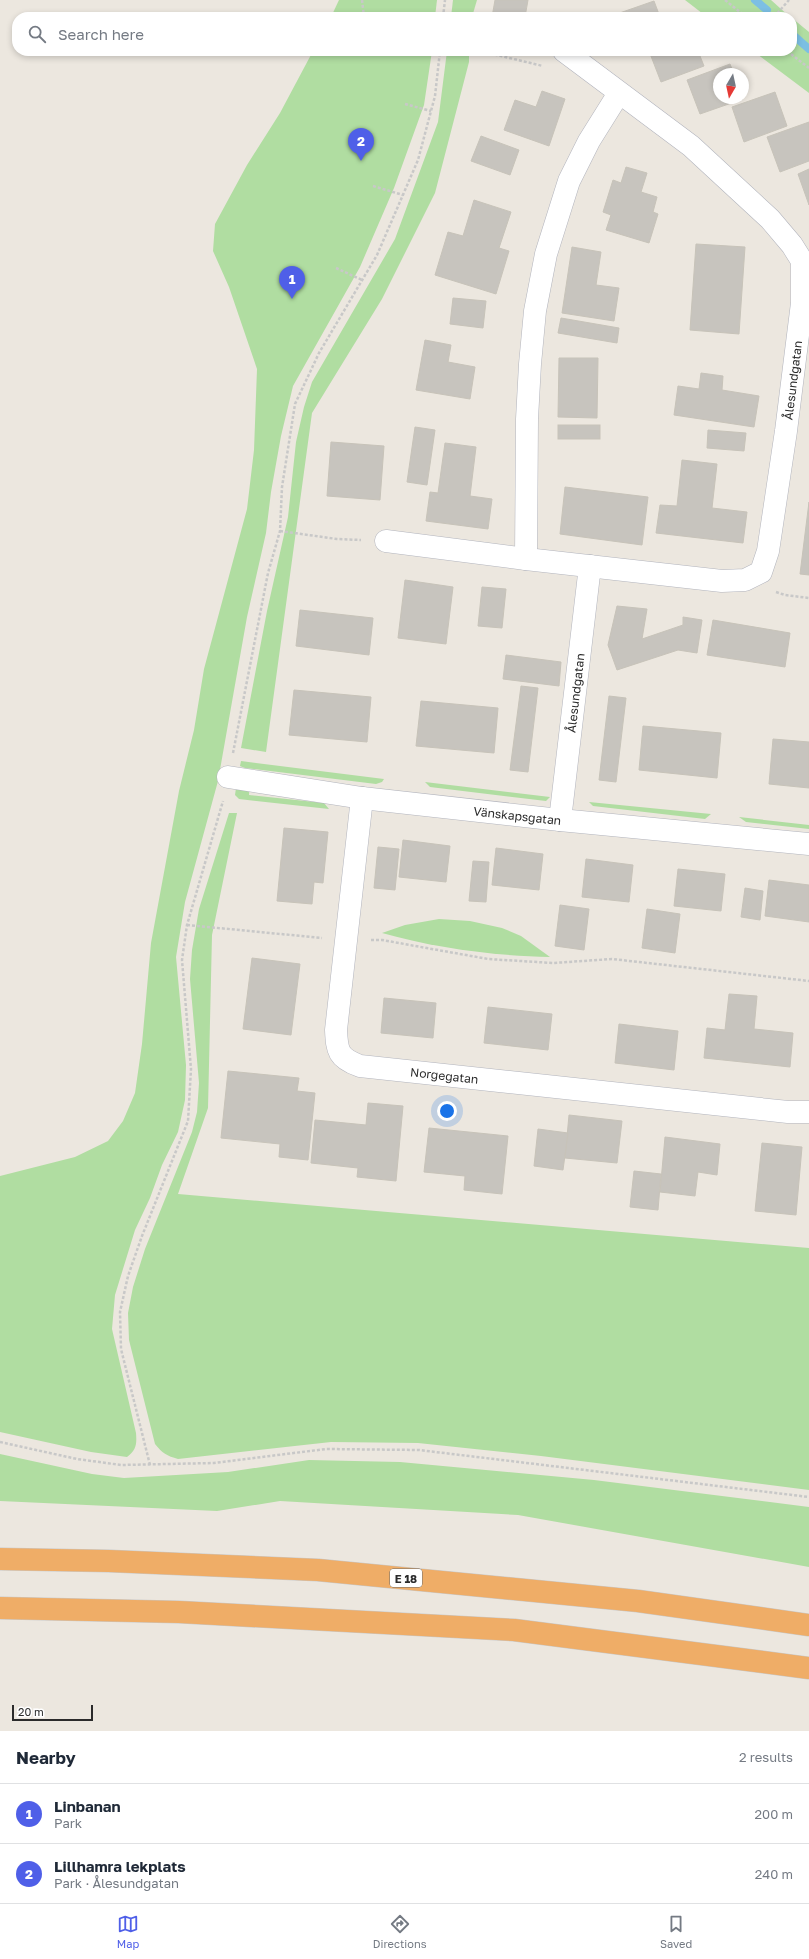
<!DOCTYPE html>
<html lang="en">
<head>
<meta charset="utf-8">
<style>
	body { margin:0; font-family:"Golos Text",sans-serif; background:#f2f2f3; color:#1f2937 }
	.compass { position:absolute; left:713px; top:68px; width:36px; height:36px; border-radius:50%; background:#fff; box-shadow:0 2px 6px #0003; rotate:189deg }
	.scale { position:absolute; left:12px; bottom:10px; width:81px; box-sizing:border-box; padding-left:4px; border:2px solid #2b2b2b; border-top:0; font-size:11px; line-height:14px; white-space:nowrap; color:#2b2b2b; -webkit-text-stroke:3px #fff; paint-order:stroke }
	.you { position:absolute; left:447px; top:1111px; width:14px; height:14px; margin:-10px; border:3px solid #fff; border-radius:50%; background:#1a73e8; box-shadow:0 0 0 6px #1a73e833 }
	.badge { display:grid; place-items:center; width:26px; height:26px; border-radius:50%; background:#4f5fe8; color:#fff; font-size:13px; font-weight:700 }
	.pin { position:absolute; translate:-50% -33px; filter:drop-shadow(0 1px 2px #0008) }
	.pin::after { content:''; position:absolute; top:21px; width:14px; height:12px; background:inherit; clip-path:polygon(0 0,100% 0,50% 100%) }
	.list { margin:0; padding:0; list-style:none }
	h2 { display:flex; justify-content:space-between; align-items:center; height:52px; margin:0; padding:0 16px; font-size:17px }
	h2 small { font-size:13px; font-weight:400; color:#747a83 }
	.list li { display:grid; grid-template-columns:26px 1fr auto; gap:12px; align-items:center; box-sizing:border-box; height:60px; padding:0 16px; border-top:1px solid #e0e1e3 }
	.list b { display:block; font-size:15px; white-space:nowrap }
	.list p { margin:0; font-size:13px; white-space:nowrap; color:#747a83 }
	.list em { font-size:13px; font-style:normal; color:#747a83 }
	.icon { flex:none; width:22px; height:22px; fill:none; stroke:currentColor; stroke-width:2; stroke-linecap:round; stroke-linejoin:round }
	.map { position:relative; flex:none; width:809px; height:1731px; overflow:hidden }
	.search { position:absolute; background:#fff; box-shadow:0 2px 6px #0003; left:12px; right:12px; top:12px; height:44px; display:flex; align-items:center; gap:10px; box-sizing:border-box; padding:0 14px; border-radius:16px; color:#747a83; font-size:15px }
	.sheet { height:172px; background:#fff }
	nav { display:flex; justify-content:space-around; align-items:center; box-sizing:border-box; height:56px; border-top:1px solid #e0e1e3; background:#fff; font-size:11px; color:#747a83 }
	nav a { display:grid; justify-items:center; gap:2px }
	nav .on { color:#4f5fe8 }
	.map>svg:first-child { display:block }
</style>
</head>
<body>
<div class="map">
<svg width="809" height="1731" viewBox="0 0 809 1731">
	<rect width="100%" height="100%" fill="#ece7df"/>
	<g fill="#b0dda1">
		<path d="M339 0H437L435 17H331Z"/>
		<path d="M453 0H477L472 17H451Z"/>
		<path d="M685 0H771L790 17H707Z"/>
		<path d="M792 18 809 32V93L753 51H792Z"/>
		<path d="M313 51H432L424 105 394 188 360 267 293 386 281 436 271 492 266 533 247 617 218 781 185 902 176 957 186 1065 185 1100 178 1132 162 1165 150 1198 135 1230 115 1295 112 1329 136 1433C137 1445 136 1450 127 1457L91 1452 0 1432V1176L75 1157 108 1141 123 1121 135 1093 142 1044 151 943 179 791 194 730 204 669 247 509 254 450 257 369 229 287 213 251 215 224 247 165 280 113Z"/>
		<path d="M447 51 469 54V62L435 193 382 299 312 413 266 752 241 748 267 611 288 517 296 442 304 407 312 382 395 239 438 122Z"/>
		<path d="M241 761 384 779 382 782 376 784 245 768 240 766Z"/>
		<path d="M237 781 250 783 249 795 324 803 329 809 239 799 235 795Z"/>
		<path d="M425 782 550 797 546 801 430 787Z"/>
		<path d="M589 802 711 814 705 819 593 806Z"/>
		<path d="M229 813H237L212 935 208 1108 178 1194 809 1248V1490L541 1456 418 1443 331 1442 178 1459C167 1456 162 1453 155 1444L129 1340 128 1313 133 1287 145 1249 192 1132 197 1112 199 1083 190 979 192 950 199 909Z"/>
		<path d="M739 817 809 825V829L746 822Z"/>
		<path d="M439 919 470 921 502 928 521 936 550 957C495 956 435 948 382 933L405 925Z"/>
		<path d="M0 1454 92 1474 124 1478 228 1472 309 1460 400 1462 594 1480 809 1507V1567L518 1515 280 1501 217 1511 0 1501Z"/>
	</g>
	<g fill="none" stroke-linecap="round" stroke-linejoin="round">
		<g stroke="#7cbfe3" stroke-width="8">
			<path d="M755 0 767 10"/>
			<path d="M792 34 809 49"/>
		</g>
	</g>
	<g fill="#c7c4be" stroke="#c7c3b9">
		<path d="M495 0H528L525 17H492Z"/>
		<path d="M654 1 660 17H612L611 16Z"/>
		<path d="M649 51H698L704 66 661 82Z"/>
		<path d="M730 64 734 74H719V98L743 99 700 114 687 80Z"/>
		<path d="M542 91 565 99 549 146 504 130 515 100 536 107Z"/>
		<path d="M775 92 787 126 744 142 732 107Z"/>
		<path d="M809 122V161L780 172 767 137Z"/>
		<path d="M481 136 519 150 510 175 471 161Z"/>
		<path d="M626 167 647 173 641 192 657 197 653 212 658 214 649 243 606 230 611 215 603 212 613 180 621 183Z"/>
		<path d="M809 169V205L798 174Z"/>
		<path d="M474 200 511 212 499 248 509 251 496 294 435 275 448 232 463 236Z"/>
		<path d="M696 244 745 247 739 334 690 330Z"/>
		<path d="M572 247 601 252 596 285 619 288 614 321 562 313Z"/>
		<path d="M453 298 486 301 483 328 450 324Z"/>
		<path d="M561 318 619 328 617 343 558 333Z"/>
		<path d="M425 340 451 345 448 362 475 367 470 399 416 390Z"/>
		<path d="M559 358H598L597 418 558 417Z"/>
		<path d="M701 373 723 376 722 390 759 396 754 427 674 415 678 386 699 389Z"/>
		<rect x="558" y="425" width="42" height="14"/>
		<path d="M415 427 435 430 427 485 407 482Z"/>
		<path d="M708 430 746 433 744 451 707 448Z"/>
		<path d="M331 442 384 446 380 500 327 496Z"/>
		<path d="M445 443 476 447 470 496 492 499 488 529 426 521 430 492 438 493Z"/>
		<path d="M682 460 717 464 712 508 747 512 743 543 656 533 660 505 677 506Z"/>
		<path d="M565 487 648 497 642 545 560 534Z"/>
		<path d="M809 502V575L800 574Z"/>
		<path d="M405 580 453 587 446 644 398 638Z"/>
		<path d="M482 587 506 589 502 628 478 626Z"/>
		<path d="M617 606 647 609 642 639 683 625V617L702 620 697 653 678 650 617 670 608 645Z"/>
		<path d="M300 610 373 618 369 655 296 646Z"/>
		<path d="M713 620 790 633 785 667 707 655Z"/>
		<path d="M506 655 561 662 559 686 503 679Z"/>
		<path d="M521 686 538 688 528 772 510 770Z"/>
		<path d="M294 690 371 697 367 742 289 735Z"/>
		<path d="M609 696 626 698 616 782 599 780Z"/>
		<path d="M421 701 498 708 494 753 416 746Z"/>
		<path d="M643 726 721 733 717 778 639 770Z"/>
		<path d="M773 739 809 742V788L769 784Z"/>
		<path d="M284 828 328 832 323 883 314 882 312 904 277 901Z"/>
		<path d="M403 840 450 846 446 882 399 877Z"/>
		<path d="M378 847 399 849 395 890 374 888Z"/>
		<path d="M496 848 543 854 539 890 492 885Z"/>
		<path d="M586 859 633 865 629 902 582 897Z"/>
		<path d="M473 861 489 862 486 902 469 901Z"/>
		<path d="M678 869 725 874 721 911 674 906Z"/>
		<path d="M769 880 809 885V922L765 916Z"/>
		<path d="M745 888 763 891 760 920 741 917Z"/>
		<path d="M560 905 589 909 584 950 555 946Z"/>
		<path d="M647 909 680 914 675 953 642 948Z"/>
		<path d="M252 958 300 964 291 1035 243 1029Z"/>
		<path d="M729 994 757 996 754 1029 793 1033 790 1067 704 1058 707 1028 725 1030Z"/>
		<path d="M384 998 436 1003 433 1038 381 1033Z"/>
		<path d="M488 1007 552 1014 548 1050 484 1043Z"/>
		<path d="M619 1024 678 1031 674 1070 615 1063Z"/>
		<path d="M228 1071 299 1078 297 1091 315 1093 308 1160 279 1157 280 1144 221 1138Z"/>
		<path d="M368 1103 403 1106 396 1181 357 1177 358 1168 311 1163 315 1120 366 1125Z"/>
		<path d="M569 1115 622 1121 617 1163 565 1158Z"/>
		<path d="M429 1128 508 1136 502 1194 464 1190 465 1176 424 1172Z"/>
		<path d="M538 1129 568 1133 563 1170 534 1166Z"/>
		<path d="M665 1137 720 1144 717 1175 698 1172 695 1196 660 1192Z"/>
		<path d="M762 1143 802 1147 796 1215 755 1211Z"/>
		<path d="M634 1171 661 1174 658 1210 630 1207Z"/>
	</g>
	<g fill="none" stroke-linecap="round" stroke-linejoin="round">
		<g stroke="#b2b4bd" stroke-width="23">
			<g id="minor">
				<path id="s1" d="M386 541 526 559 722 581 745 580 761 572 768 551 786 431 802 303V261L792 245 770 219 691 146 564 51"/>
				<path d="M526 559 527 419 530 364 535 311 546 254 569 181 589 141 619 93"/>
				<path id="s2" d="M228 777 362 798 560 820 809 844"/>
				<path id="s3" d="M362 798 336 1030C337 1051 338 1058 360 1066L788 1112H809"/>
				<path id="s4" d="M560 820 590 566"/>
			</g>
		</g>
		<g stroke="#c8c8c8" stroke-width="23">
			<g id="highway">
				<path d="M0 1559 109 1561 318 1570 638 1601 809 1625"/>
				<path d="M0 1608 179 1612 514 1630 809 1668"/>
			</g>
		</g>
		<g stroke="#c8c8c8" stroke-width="2.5" stroke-dasharray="3 2" stroke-linecap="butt">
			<path d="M362 0 364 17"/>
			<path d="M725 0 746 17"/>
			<path d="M443 17 445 0"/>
			<path d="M774 17 789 0"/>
			<path d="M480 51 543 66"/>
			<path d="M787 51 809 68"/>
			<path d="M405 104 431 111"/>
			<path d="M373 186 403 195"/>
			<path d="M336 268 362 280"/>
			<path d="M280 531 337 539 361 540"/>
			<path d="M776 592 785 595 809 598"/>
			<path d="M233 753 268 573 280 531 282 487 295 404 319 353 377 255 418 160 435 96 440 51"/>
			<path d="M187 925 322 938"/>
			<path d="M371 940H382L488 959 553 963 612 959 809 981"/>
			<path d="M0 1442 77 1459 121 1465 214 1463 326 1449 419 1450 809 1497"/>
			<path d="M150 1465 121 1349 120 1312 128 1276 142 1236 188 1121 191 1069 182 960 187 925 223 801"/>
		</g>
		<use href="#minor" stroke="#fff" stroke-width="22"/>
		<use href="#highway" stroke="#efad67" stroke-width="22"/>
	</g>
	<g text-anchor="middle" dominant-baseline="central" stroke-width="3" stroke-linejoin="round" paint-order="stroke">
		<rect fill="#fff" stroke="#6b6b6b" stroke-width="1" x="390" y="1569" width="32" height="18" rx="3"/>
		<g font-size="11" font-weight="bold" fill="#2b2b2b">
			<text x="406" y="1578">E 18</text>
		</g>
		<g font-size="12" fill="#2b2b2b" stroke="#fff">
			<text stroke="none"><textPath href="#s1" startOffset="574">Ålesundgatan</textPath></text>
			<text stroke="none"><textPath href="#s4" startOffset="128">Ålesundgatan</textPath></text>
			<text stroke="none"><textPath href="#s2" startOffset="292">Vänskapsgatan</textPath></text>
			<text stroke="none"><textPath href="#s3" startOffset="366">Norgegatan</textPath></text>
		</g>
	</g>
</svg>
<svg class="compass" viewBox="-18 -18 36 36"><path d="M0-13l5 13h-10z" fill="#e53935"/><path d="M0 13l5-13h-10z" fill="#747a83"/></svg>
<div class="scale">20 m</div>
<div class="you"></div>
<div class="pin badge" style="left:292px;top:299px">1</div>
<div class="pin badge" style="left:361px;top:161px">2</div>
<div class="search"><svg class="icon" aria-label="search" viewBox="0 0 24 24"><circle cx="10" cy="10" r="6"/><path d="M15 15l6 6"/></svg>Search here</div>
</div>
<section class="sheet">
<h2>Nearby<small>2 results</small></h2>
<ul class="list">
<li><span class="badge">1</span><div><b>Linbanan</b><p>Park</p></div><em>200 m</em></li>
<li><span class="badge">2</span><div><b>Lillhamra lekplats</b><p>Park · Ålesundgatan</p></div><em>240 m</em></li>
</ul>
</section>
<nav>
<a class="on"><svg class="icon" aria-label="map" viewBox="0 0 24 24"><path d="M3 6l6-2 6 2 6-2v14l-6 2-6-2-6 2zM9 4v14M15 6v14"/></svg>Map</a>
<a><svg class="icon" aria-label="directions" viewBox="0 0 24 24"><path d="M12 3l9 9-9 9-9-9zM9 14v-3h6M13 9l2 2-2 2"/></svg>Directions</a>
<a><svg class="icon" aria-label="saved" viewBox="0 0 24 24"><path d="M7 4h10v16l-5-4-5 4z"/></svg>Saved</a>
</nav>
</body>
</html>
